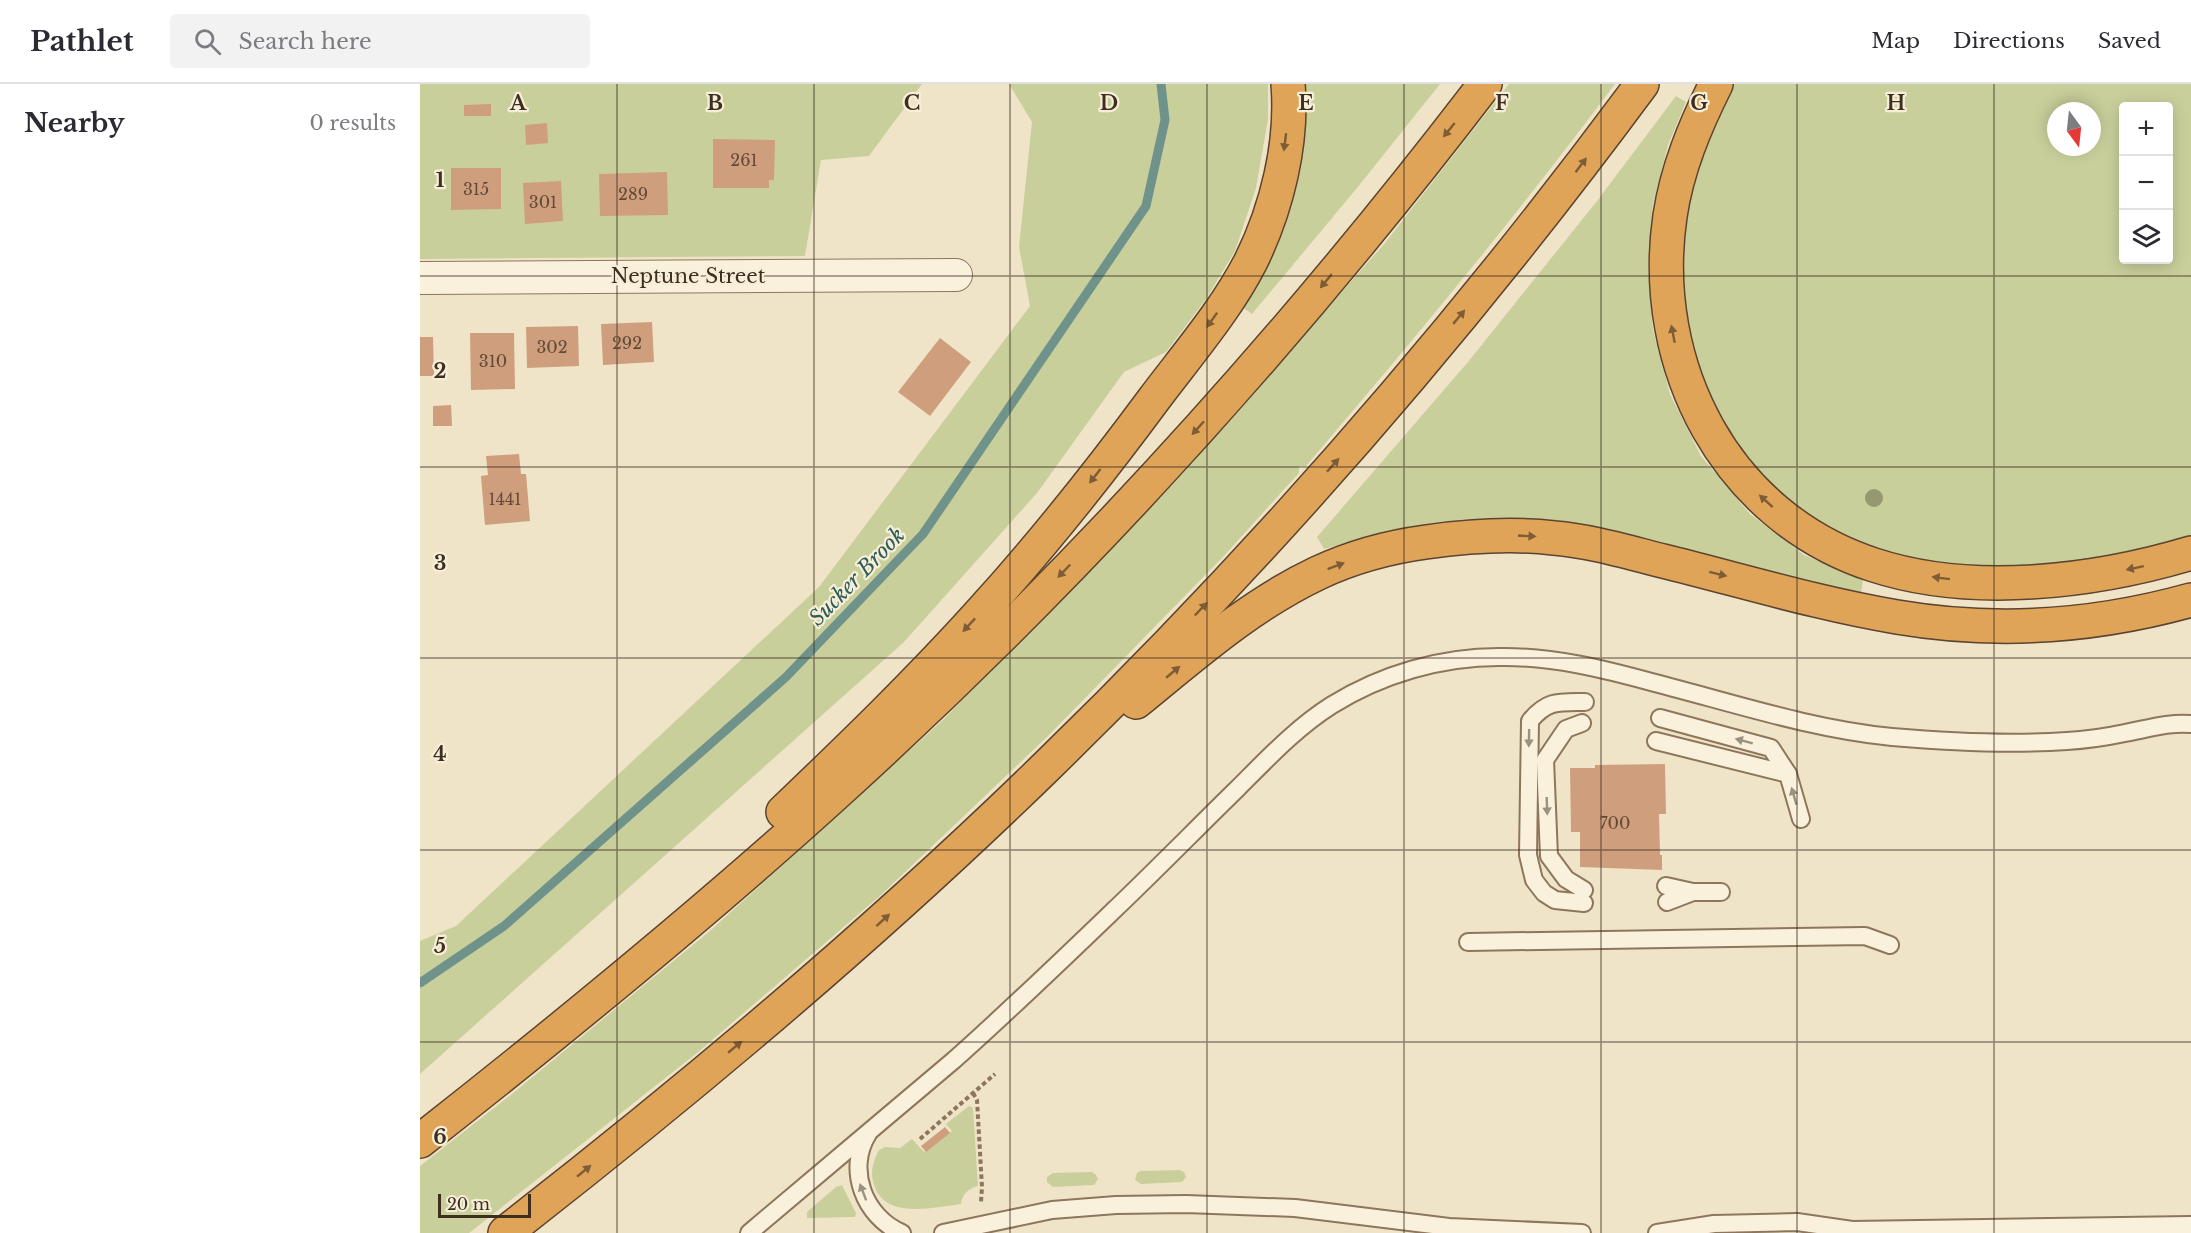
<!DOCTYPE html>
<html lang="en">
<head>
<meta charset="utf-8">
<style>
	body { margin:0; font-family:"Libre Baskerville",serif; background:#f2f2f3; color:#2b2b33 }
	.controls { position:absolute; right:18px; top:18px; display:grid; overflow:hidden; border-radius:6px; box-shadow:0 3px 15px #0003 }
	.controls button { width:54px; height:54px; display:grid; place-items:center; padding:0; border:0; border-bottom:2px solid #e1e1e2; background:#fff; color:#2b2b33; font:30px sans-serif }
	.compass { position:absolute; left:1627px; top:18px; width:54px; height:54px; border-radius:50%; background:#fff; box-shadow:0 3px 15px #0003; rotate:165deg }
	.scale { position:absolute; left:18px; bottom:15px; width:93px; box-sizing:border-box; padding-left:6px; border:3px solid #3d2e20; border-top:0; font-size:16px; line-height:21px; white-space:nowrap; color:#3d2e20; -webkit-text-stroke:4px #f7eed8; paint-order:stroke }
	.list { margin:0; padding:0; list-style:none }
	h2 { display:flex; justify-content:space-between; align-items:center; height:78px; margin:0; padding:0 24px; font-size:26px }
	h2 small { font-size:20px; font-weight:400; color:#7c7c81 }
	.icon { flex:none; width:33px; height:33px; fill:none; stroke:currentColor; stroke-width:2; stroke-linecap:round; stroke-linejoin:round }
	.map { position:relative; flex:none; width:1771px; height:1149px; overflow:hidden }
	header { display:flex; align-items:center; gap:36px; box-sizing:border-box; height:84px; padding:0 30px; background:#fff; border-bottom:2px solid #e1e1e2 }
	header strong { font-size:28px }
	nav { display:flex; gap:33px; margin-inline-start:auto; font-size:21px }
	.search { width:420px; height:54px; background:#f2f2f3; display:flex; align-items:center; gap:15px; box-sizing:border-box; padding:0 21px; border-radius:6px; color:#7c7c81; font-size:22px }
	main { display:flex }
	aside { flex:1; background:#fff }
	.map>svg:first-child { display:block }
</style>
</head>
<body>
<header>
<strong>Pathlet</strong>
<div class="search"><svg class="icon" aria-label="search" viewBox="0 0 24 24"><circle cx="10" cy="10" r="6"/><path d="M15 15l6 6"/></svg>Search here</div>
<nav><a>Map</a><a>Directions</a><a>Saved</a></nav>
</header>
<main>
<aside>
<h2>Nearby<small>0 results</small></h2>
<ul class="list">
</ul>
</aside>
<div class="map">
<svg width="1771" height="1149" viewBox="0 0 1771 1149">
	<rect width="100%" height="100%" fill="#f0e4c8"/>
	<g fill="#c9cf9b" fill-rule="evenodd">
		<path d="M0 0H502L449 72 401 76 385 172 0 175Z"/>
		<path d="M589 0H848V35L836 104 815 167 786 215 746 268 704 288 617 409 484 558 0 990V857L36 842 399 503 610 222 599 163 612 38Z"/>
		<path d="M883 0H1020L937 104 832 230 821 222Z"/>
		<path d="M1089 0H1195C1097 131 993 257 886 382H879V389L802 474 629 651 462 810 277 969 49 1149H0V1082L92 1010 291 846 524 635 745 407 965 159Z"/>
		<path d="M1313 0H1771V451L1735 463 1693 473 1630 481 1574 483 1524 480 1470 471 1398 439 1366 417 1314 361 1279 290 1269 254 1262 212 1261 163 1266 119 1276 83ZM1704 22H1748V176H1704ZM1636 27H1672V63H1636Z"/>
		<path d="M1256 12 1266 18 1248 61 1233 120 1228 182 1233 246 1250 310 1281 372 1330 430 1384 471 1443 496 1441 510 1173 443 1115 435H1045L978 445 904 465 897 453 1048 278 1177 117Z"/>
		<path d="M549 1022 553 1024 558 1102C549 1104 542 1110 541 1120 515 1123 470 1135 456 1106 449 1091 452 1079 459 1066L465 1063 480 1064 492 1055 504 1068 532 1047 526 1040Z"/>
		<path d="M760 1086 764 1088 766 1093 762 1098 721 1100 715 1096 717 1089 721 1087Z"/>
		<path d="M672 1088 676 1091 678 1095 674 1101 633 1103 627 1098V1093L633 1089Z"/>
		<path d="M422 1101 436 1129 435 1133 387 1134V1128L416 1103Z"/>
	</g>
	<g fill="none" stroke-linecap="round" stroke-linejoin="round">
		<path stroke="#6f938a" stroke-width="9" d="M0 899 84 842 366 593 503 450 726 122 745 36 741 0"/>
	</g>
	<g fill="#cf9f7d">
		<path d="M71 20V32H44V21Z"/>
		<path d="M127 39 128 59 106 61 105 41Z"/>
		<path d="M293 55 355 56 354 96H349V104H293Z"/>
		<path d="M31 84H81V125L31 126Z"/>
		<path d="M247 88 248 131 180 132 179 90Z"/>
		<path d="M141 97 143 137 105 140 103 99Z"/>
		<path d="M232 238 234 278 183 281 181 240Z"/>
		<path d="M158 242 159 282 107 284 106 243Z"/>
		<path d="M50 249H94L95 305 51 306Z"/>
		<path d="M0 253H13L14 292H0Z"/>
		<path d="M520 254 551 278 510 332 478 308Z"/>
		<path d="M31 321 32 342H13V322Z"/>
		<path d="M99 370 101 390H106L110 437 65 441 61 392 68 391 66 372Z"/>
		<path d="M1245 680 1246 730H1239L1240 771H1242V786L1160 783V748H1151L1150 684H1175V681Z"/>
		<path d="M525 1043 530 1049 506 1068 501 1062Z"/>
	</g>
	<g fill="none" stroke-linecap="round" stroke-linejoin="round">
		<g stroke="#8d765c" stroke-width="20">
			<g id="service">
				<path d="M1240 634 1351 664 1368 690 1381 735"/>
				<path d="M1162 639 1146 645 1125 676 1129 772 1146 795 1164 806"/>
				<path d="M1236 657 1368 690"/>
				<path d="M1246 802 1273 808H1301"/>
				<path d="M1247 818 1273 808"/>
				<path d="M1164 819 1135 816 1124 809 1114 796 1108 771 1110 637C1127 616 1139 618 1165 618"/>
				<path d="M1048 858 1445 852 1470 861"/>
				<path d="M448 1050C426 1085 444 1133 482 1149"/>
				<path d="M329 1149C397 1091 466 1034 534 976 588 928 641 877 693 827 735 787 776 745 818 704 847 675 877 643 912 621 962 590 1021 573 1079 573 1132 572 1184 585 1235 599 1313 619 1391 645 1472 653 1530 658 1589 661 1647 657 1666 656 1686 653 1705 649 1727 645 1749 638 1771 640"/>
				<path d="M523 1149 632 1126 696 1121 766 1120 875 1124 1029 1143 1162 1149"/>
				<path d="M1237 1149 1294 1140 1377 1138 1432 1146 1771 1141"/>
			</g>
		</g>
		<g stroke="#8d765c" stroke-width="34">
			<path id="minor" d="M0 194 536 191"/>
		</g>
		<g stroke="#5b4430" stroke-width="36">
			<g id="motorway">
				<path d="M1296 0C1275 42 1257 85 1250 132 1228 282 1306 433 1454 481 1552 513 1674 498 1771 469"/>
				<path d="M716 618C774 571 830 521 898 489 932 473 969 463 1006 458 1048 452 1091 449 1134 454 1171 457 1207 468 1243 477 1320 496 1399 520 1477 533 1577 550 1674 543 1771 516"/>
				<path d="M363 728C431 663 499 597 562 527 623 460 680 388 734 315 767 271 806 226 831 177 857 124 873 59 868 0"/>
				<path d="M0 1057C145 943 287 827 423 703 656 491 874 250 1065 0"/>
				<path d="M85 1149C274 1002 457 848 628 681 844 471 1043 242 1222 0"/>
			</g>
		</g>
		<g stroke="#8d765c" stroke-width="4" stroke-dasharray="4.5 3" stroke-linecap="butt">
			<path d="M553 1009 557 1016 562 1103 561 1118"/>
			<path d="M500 1055 575 990"/>
		</g>
		<use href="#service" stroke="#faf1dc" stroke-width="16"/>
		<use href="#minor" stroke="#faf1dc" stroke-width="32"/>
		<use href="#motorway" stroke="#e0a458" stroke-width="33"/>
	</g>
	<circle fill="#96986f" cx="1454" cy="414" r="9"/>
	<defs><path id="oneway-solid" d="M-6-.8H1V-3.2L6.5 0L1 3.2V.8H-6Z" transform="scale(1.5)"/></defs>
	<g fill="#7e5d36">
		<use href="#oneway-solid" transform="translate(1029 46) rotate(129)"/>
		<use href="#oneway-solid" transform="translate(865 58) rotate(97)"/>
		<use href="#oneway-solid" transform="translate(1161 81) rotate(-53)"/>
		<use href="#oneway-solid" transform="translate(906 197) rotate(130)"/>
		<use href="#oneway-solid" transform="translate(1039 233) rotate(-50)"/>
		<use href="#oneway-solid" transform="translate(792 236) rotate(125)"/>
		<use href="#oneway-solid" transform="translate(1253 250) rotate(-101)"/>
		<use href="#oneway-solid" transform="translate(778 344) rotate(132)"/>
		<use href="#oneway-solid" transform="translate(913 381) rotate(-48)"/>
		<use href="#oneway-solid" transform="translate(675 392) rotate(128)"/>
		<use href="#oneway-solid" transform="translate(1346 417) rotate(-138)"/>
		<use href="#oneway-solid" transform="translate(1107 452) rotate(3)"/>
		<use href="#oneway-solid" transform="translate(916 482) rotate(-21)"/>
		<use href="#oneway-solid" transform="translate(1715 484) rotate(168)"/>
		<use href="#oneway-solid" transform="translate(644 487) rotate(134)"/>
		<use href="#oneway-solid" transform="translate(1298 490) rotate(14)"/>
		<use href="#oneway-solid" transform="translate(1521 494) rotate(-173)"/>
		<use href="#oneway-solid" transform="translate(781 525) rotate(-46)"/>
		<use href="#oneway-solid" transform="translate(549 541) rotate(133)"/>
		<use href="#oneway-solid" transform="translate(753 588) rotate(-40)"/>
		<use href="#oneway-solid" transform="translate(463 836) rotate(-42)"/>
		<use href="#oneway-solid" transform="translate(315 963) rotate(-40)"/>
		<use href="#oneway-solid" transform="translate(164 1087) rotate(-39)"/>
	</g>
	<g fill="#9c907e">
		<use href="#oneway-solid" transform="translate(1109 654) rotate(91)"/>
		<use href="#oneway-solid" transform="translate(1324 657) rotate(-165)"/>
		<use href="#oneway-solid" transform="translate(1374 712) rotate(-106)"/>
		<use href="#oneway-solid" transform="translate(1127 722) rotate(88)"/>
		<use href="#oneway-solid" transform="translate(443 1108) rotate(-111)"/>
	</g>
	<path fill="none" stroke="#3d2e20" stroke-width="1.5" stroke-opacity="0.55" d="M197 0V1149M394 0V1149M590 0V1149M787 0V1149M984 0V1149M1181 0V1149M1377 0V1149M1574 0V1149M0 192H1771M0 383H1771M0 574H1771M0 766H1771M0 958H1771"/>
	<g text-anchor="middle" dominant-baseline="central" stroke-width="4.5" stroke-linejoin="round" paint-order="stroke">
		<g font-size="16" fill="#624a37">
			<text x="324" y="76">261</text>
			<text x="56" y="105">315</text>
			<text x="213" y="110">289</text>
			<text x="123" y="118">301</text>
			<text x="207" y="259">292</text>
			<text x="132" y="263">302</text>
			<text x="73" y="277">310</text>
			<text x="85" y="415">1441</text>
			<text x="1195" y="739">700</text>
		</g>
		<g font-size="20" fill="#3d2e20" stroke="#f7eed8">
			<text x="268" y="192">Neptune Street</text>
		</g>
		<g font-size="21" font-style="italic" fill="#2f5d5a" stroke="#f7eed8">
			<text transform="translate(437 493) rotate(-46)">Sucker Brook</text>
		</g>
	</g>
	<g font-size="20" text-anchor="middle" font-weight="bold" fill="#3d2e20" stroke="#f7eed8" stroke-width="4.5" stroke-linejoin="round" paint-order="stroke">
		<text x="98" y="26">A</text>
		<text x="295" y="26">B</text>
		<text x="492" y="26">C</text>
		<text x="689" y="26">D</text>
		<text x="886" y="26">E</text>
		<text x="1082" y="26">F</text>
		<text x="1279" y="26">G</text>
		<text x="1476" y="26">H</text>
		<text x="20" y="103">1</text>
		<text x="20" y="294">2</text>
		<text x="20" y="486">3</text>
		<text x="20" y="677">4</text>
		<text x="20" y="869">5</text>
		<text x="20" y="1060">6</text>
	</g>
</svg>
<div class="controls">
<button>+</button>
<button>−</button>
<button><svg class="icon" aria-label="layers" viewBox="0 0 24 24"><path d="M12 4l9 5-9 5-9-5zM3 14l9 5 9-5"/></svg></button>
</div>
<svg class="compass" viewBox="-18 -18 36 36"><path d="M0-13l5 13h-10z" fill="#e53935"/><path d="M0 13l5-13h-10z" fill="#7c7c81"/></svg>
<div class="scale">20 m</div>
</div>
</main>
</body>
</html>
